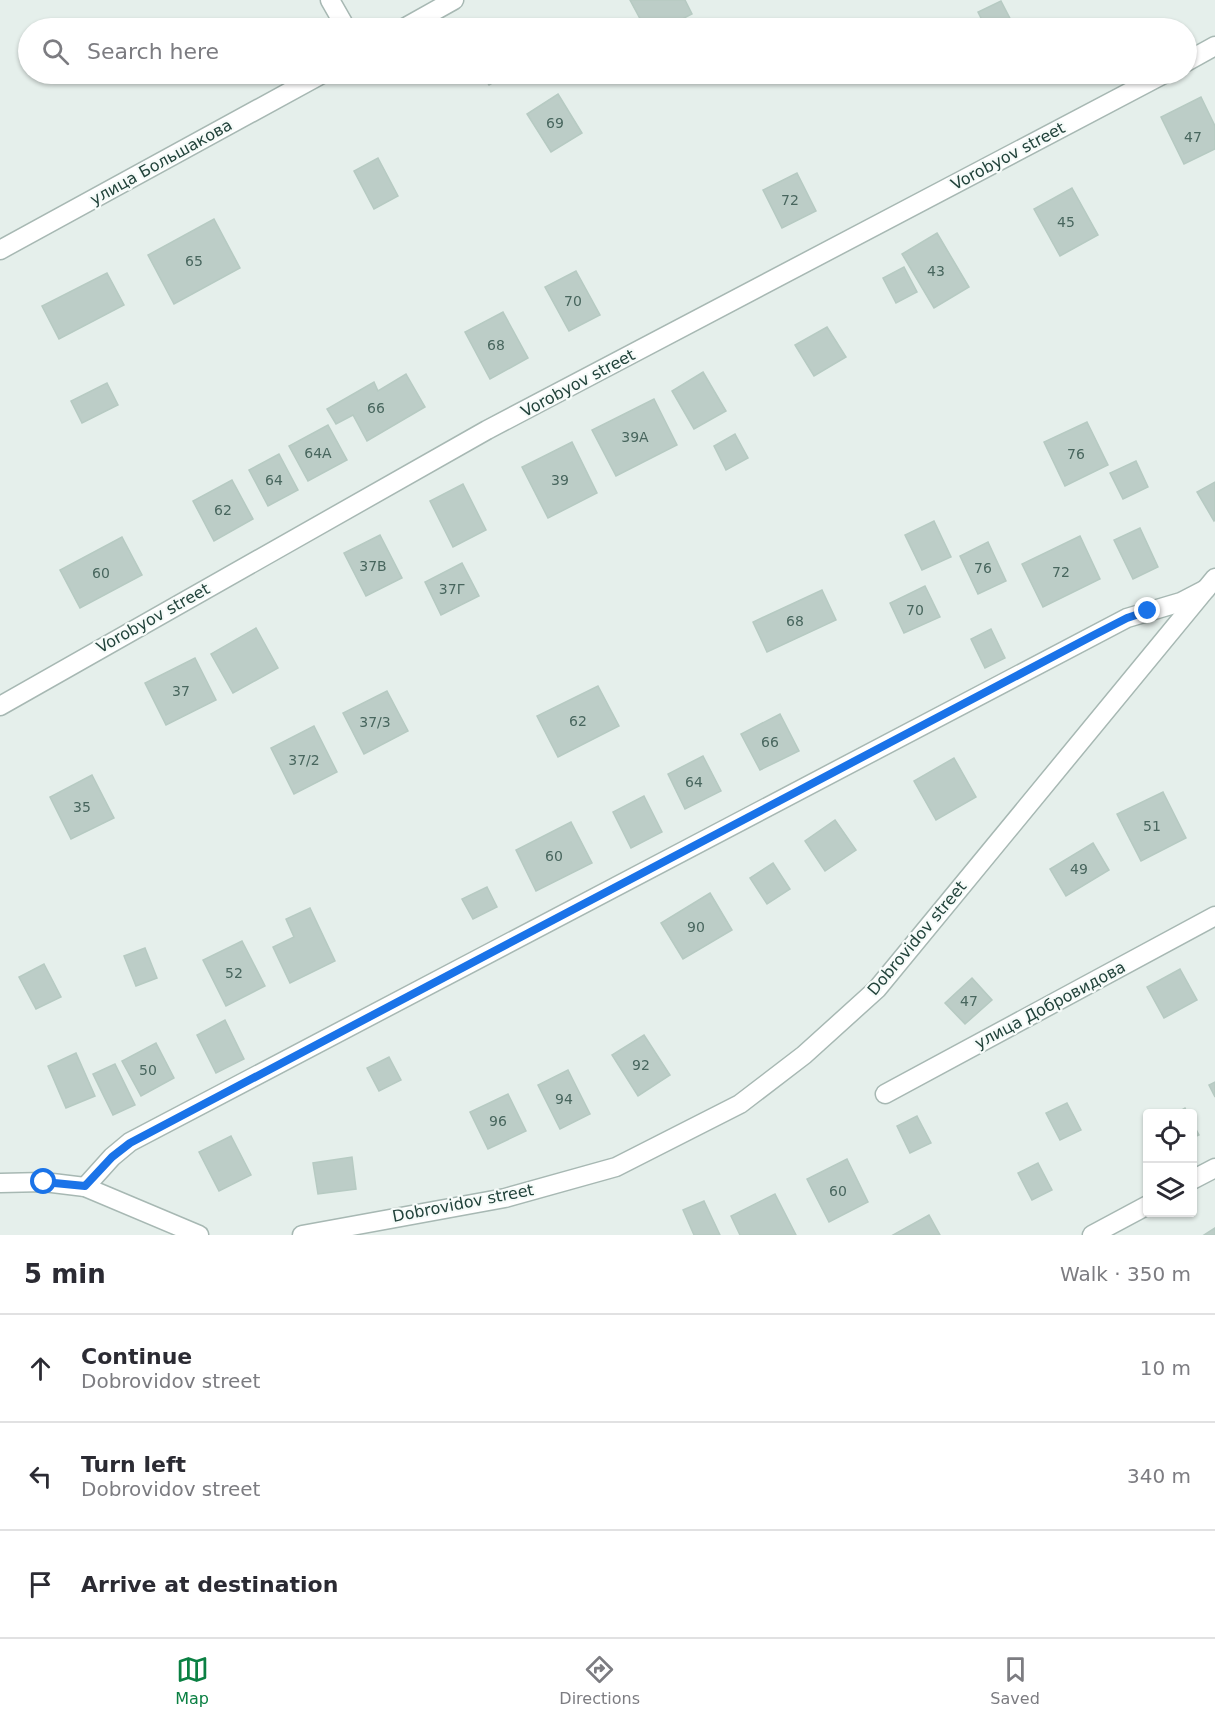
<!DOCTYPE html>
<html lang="en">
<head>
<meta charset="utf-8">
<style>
	body { margin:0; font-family:"DejaVu Sans",sans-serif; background:#f7f7f7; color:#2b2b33 }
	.controls { position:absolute; right:18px; bottom:18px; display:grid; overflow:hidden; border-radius:6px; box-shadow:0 2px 4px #0004 }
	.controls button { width:54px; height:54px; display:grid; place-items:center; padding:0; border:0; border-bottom:2px solid #e1e1e2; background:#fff; color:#2b2b33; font:30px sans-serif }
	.stop { position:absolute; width:18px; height:18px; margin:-14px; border:4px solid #1a73e8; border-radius:50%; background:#fff }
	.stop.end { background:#1a73e8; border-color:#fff; box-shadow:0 2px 6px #0008 }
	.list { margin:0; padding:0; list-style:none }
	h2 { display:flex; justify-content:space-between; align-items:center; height:78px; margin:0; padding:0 24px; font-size:26px }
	h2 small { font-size:20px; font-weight:400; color:#7c7c81 }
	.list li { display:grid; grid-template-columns:39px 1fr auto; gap:18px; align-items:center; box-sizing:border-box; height:108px; padding:0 24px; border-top:2px solid #e1e1e2 }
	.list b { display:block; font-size:22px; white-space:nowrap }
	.list p { margin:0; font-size:20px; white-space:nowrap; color:#7c7c81 }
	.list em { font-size:20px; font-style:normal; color:#7c7c81 }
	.icon { flex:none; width:33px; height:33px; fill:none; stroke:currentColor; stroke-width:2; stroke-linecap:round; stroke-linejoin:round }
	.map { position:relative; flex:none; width:1215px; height:1235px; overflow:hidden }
	.search { position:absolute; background:#fff; box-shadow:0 2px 4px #0004; left:18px; right:18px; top:18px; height:66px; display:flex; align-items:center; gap:15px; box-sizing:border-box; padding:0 21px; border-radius:33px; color:#7c7c81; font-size:22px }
	.sheet { height:402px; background:#fff }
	nav { display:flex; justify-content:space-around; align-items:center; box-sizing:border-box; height:84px; border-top:2px solid #e1e1e2; background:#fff; font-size:16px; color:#7c7c81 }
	nav a { display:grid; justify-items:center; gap:3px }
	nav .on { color:#0b8043 }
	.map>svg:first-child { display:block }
</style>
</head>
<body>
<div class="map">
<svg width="1215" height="1235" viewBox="0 0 1215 1235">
	<rect width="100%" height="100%" fill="#e5efeb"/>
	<g fill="#bccdc7" stroke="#b6cac2" stroke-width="1.5">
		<path d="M630 0H685L692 14 665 28H645Z"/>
		<path d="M1001 1 1015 28H986L978 12Z"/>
		<path d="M511 23 514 28H501Z"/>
		<path d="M482 74H508L489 85Z"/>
		<path d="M558 94 582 133 551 152 527 114Z"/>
		<path d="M1201 97 1215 126V149L1184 164 1161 117Z"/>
		<path d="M378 158 398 196 374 209 354 171Z"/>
		<path d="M797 173 816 211 782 228 763 190Z"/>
		<path d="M1072 188 1098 235 1060 256 1034 209Z"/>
		<path d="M214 219 240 268 174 304 148 255Z"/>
		<path d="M937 233 969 287 934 308 902 254Z"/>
		<path d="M904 267 917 292 896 303 883 278Z"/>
		<path d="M576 271 600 315 569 331 545 287Z"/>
		<path d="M107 273 124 305 59 339 42 306Z"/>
		<path d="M503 312 528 358 490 379 465 332Z"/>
		<path d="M827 327 846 357 814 376 795 345Z"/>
		<path d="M703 372 726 411 694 429 672 391Z"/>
		<path d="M406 374 425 407 367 441 353 415 336 424 327 409 374 382 378 391Z"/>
		<path d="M107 383 118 405 82 423 71 401Z"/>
		<path d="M654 399 677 445 616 476 592 430Z"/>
		<path d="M1087 422 1108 465 1065 486 1044 442Z"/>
		<path d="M328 425 347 460 308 481 289 446Z"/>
		<path d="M735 434 748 458 726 470 714 446Z"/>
		<path d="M572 442 597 493 548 518 522 467Z"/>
		<path d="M279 454 298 490 268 506 249 470Z"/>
		<path d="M1136 461 1148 487 1123 499 1110 473Z"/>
		<path d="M232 480 253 519 214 541 193 501Z"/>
		<path d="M1215 482V520L1214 521 1197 492Z"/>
		<path d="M463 484 486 530 453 547 430 501Z"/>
		<path d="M934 521 951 557 922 570 905 535Z"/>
		<path d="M1140 528 1158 567 1133 579 1114 540Z"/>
		<path d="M380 535 402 578 366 596 344 553Z"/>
		<path d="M1080 536 1100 579 1043 607 1022 564Z"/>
		<path d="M122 537 142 575 80 608 60 570Z"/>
		<path d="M988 542 1006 581 978 594 960 556Z"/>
		<path d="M462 563 479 596 441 615 425 582Z"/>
		<path d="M925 586 940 617 904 633 890 603Z"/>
		<path d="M822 590 836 620 767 652 753 622Z"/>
		<path d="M256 628 278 668 233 693 211 654Z"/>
		<path d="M991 629 1005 658 985 668 971 639Z"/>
		<path d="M195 658 216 700 166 725 145 683Z"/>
		<path d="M598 686 619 726 558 757 537 716Z"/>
		<path d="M387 691 408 731 364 754 343 713Z"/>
		<path d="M780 714 799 751 760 770 741 734Z"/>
		<path d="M314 726 337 772 294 794 271 748Z"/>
		<path d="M703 756 721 791 685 809 668 774Z"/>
		<path d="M954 758 976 797 936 820 914 781Z"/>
		<path d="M92 775 114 818 71 839 50 797Z"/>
		<path d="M1163 792 1186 838 1141 861 1117 814Z"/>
		<path d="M644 796 662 832 631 848 613 812Z"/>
		<path d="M835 820 856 850 825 871 805 841Z"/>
		<path d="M571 822 592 863 536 891 516 850Z"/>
		<path d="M1093 843 1109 870 1066 896 1050 869Z"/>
		<path d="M773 863 790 889 767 904 750 878Z"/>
		<path d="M487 887 497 907 473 919 462 899Z"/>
		<path d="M710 893 732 930 683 959 661 923Z"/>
		<path d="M310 908 335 961 290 983 273 947 294 937 286 919Z"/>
		<path d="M242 941 265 986 226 1006 203 960Z"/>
		<path d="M145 948 157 978 136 986 124 956Z"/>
		<path d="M44 964 61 997 36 1009 19 977Z"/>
		<path d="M1180 969 1197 1000 1164 1018 1147 987Z"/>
		<path d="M972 978 992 1000 965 1024 945 1003Z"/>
		<path d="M225 1020 244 1059 216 1073 197 1035Z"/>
		<path d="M644 1035 670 1075 638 1096 612 1055Z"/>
		<path d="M156 1043 174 1078 141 1096 122 1061Z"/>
		<path d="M76 1053 95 1096 66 1108 48 1066Z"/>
		<path d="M389 1057 401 1080 379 1091 367 1068Z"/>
		<path d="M115 1064 135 1105 113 1115 93 1074Z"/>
		<path d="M568 1070 590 1114 560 1129 538 1085Z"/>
		<path d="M1215 1082V1097L1209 1085Z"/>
		<path d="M508 1094 526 1131 488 1149 470 1112Z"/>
		<path d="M1067 1103 1081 1130 1060 1140 1046 1113Z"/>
		<path d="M1185 1108 1188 1114H1175Z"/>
		<path d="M917 1116 931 1143 910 1153 897 1126Z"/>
		<path d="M1192 1122 1199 1135 1192 1138Z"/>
		<path d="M231 1136 251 1175 219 1191 199 1152Z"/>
		<path d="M352 1157 356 1189 318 1194 313 1163Z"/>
		<path d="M847 1159 868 1202 829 1222 807 1179Z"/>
		<path d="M1038 1163 1052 1190 1032 1200 1018 1173Z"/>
		<path d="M775 1194 796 1235H740L731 1216Z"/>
		<path d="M704 1201 720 1235H694L683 1210Z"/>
		<path d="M929 1215 940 1235H893Z"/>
		<path d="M1215 1228V1235H1204Z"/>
	</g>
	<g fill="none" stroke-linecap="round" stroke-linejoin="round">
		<g stroke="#a7b8b3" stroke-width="21">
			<g id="minor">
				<path d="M330 0 346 28"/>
				<path d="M404 28 454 0"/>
				<path d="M1186 62 1215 46"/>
				<path d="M0 250 322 74"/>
				<path d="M0 706 487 430 1164 74"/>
				<path d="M885 1094 1215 916"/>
				<path d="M1192 1180 1215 1168"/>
				<path d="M0 1183 44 1182 85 1187 199 1235"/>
				<path d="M85 1187 112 1157 130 1142 1127 618 1181 602 1206 589"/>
				<path d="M302 1235 505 1198 616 1167 740 1104 804 1055 877 989 1215 578"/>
				<path d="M1092 1235 1148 1205"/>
			</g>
		</g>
		<use href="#minor" stroke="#fff" stroke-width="18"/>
	</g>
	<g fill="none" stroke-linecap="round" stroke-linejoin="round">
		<path stroke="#1a73e8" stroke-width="8" d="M44 1182 85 1186 112 1157 130 1143 1094 635 1127 618 1148 611"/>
	</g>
	<g text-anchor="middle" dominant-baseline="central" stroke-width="4.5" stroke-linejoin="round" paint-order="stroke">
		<g font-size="14" fill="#48665e">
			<text x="555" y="123">69</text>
			<text x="1193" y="137">47</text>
			<text x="790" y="200">72</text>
			<text x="1066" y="222">45</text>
			<text x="194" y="261">65</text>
			<text x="936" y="271">43</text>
			<text x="573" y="301">70</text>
			<text x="496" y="345">68</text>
			<text x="376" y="408">66</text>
			<text x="635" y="437">39А</text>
			<text x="318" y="453">64А</text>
			<text x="1076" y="454">76</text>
			<text x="274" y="480">64</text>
			<text x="560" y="480">39</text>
			<text x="223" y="510">62</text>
			<text x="373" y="566">37В</text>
			<text x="983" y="568">76</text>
			<text x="1061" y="572">72</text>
			<text x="101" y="573">60</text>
			<text x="452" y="589">37Г</text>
			<text x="915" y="610">70</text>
			<text x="795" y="621">68</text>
			<text x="181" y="691">37</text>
			<text x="578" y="721">62</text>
			<text x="375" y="722">37/3</text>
			<text x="770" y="742">66</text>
			<text x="304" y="760">37/2</text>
			<text x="694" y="782">64</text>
			<text x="82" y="807">35</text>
			<text x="1152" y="826">51</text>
			<text x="554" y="856">60</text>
			<text x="1079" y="869">49</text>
			<text x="696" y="927">90</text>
			<text x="234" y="973">52</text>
			<text x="969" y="1001">47</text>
			<text x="641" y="1065">92</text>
			<text x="148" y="1070">50</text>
			<text x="564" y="1099">94</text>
			<text x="498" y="1121">96</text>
			<text x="838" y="1191">60</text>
		</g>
		<g font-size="16" fill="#22433b" stroke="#f6fbf9">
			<text transform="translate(1008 156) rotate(-28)">Vorobyov street</text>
			<text transform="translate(161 162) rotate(-29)">улица Большакова</text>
			<text transform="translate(578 383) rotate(-28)">Vorobyov street</text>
			<text transform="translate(153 618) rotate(-29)">Vorobyov street</text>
			<text transform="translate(917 938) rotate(-50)">Dobrovidov street</text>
			<text transform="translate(1050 1005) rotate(-28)">улица Добровидова</text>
			<text transform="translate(463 1203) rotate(-11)">Dobrovidov street</text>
		</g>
	</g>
</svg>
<div class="controls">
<button><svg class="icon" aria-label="locate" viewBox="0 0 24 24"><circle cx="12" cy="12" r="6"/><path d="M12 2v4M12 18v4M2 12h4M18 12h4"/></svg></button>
<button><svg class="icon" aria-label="layers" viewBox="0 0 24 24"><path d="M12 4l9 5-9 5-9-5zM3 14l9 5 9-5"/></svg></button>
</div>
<div class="stop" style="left:44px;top:1182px"></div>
<div class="stop end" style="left:1148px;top:611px"></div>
<div class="search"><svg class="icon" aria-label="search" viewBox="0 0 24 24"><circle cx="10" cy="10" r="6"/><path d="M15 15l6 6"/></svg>Search here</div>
</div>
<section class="sheet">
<h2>5 min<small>Walk · 350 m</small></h2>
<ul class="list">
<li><svg class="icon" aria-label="ahead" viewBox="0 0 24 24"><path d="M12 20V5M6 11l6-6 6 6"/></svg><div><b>Continue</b><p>Dobrovidov street</p></div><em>10 m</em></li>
<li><svg class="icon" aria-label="left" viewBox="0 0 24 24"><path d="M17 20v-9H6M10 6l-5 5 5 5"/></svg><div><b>Turn left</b><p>Dobrovidov street</p></div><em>340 m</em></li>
<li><svg class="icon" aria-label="arrive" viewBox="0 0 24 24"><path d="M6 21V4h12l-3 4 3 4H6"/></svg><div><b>Arrive at destination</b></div></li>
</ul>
</section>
<nav>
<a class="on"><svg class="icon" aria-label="map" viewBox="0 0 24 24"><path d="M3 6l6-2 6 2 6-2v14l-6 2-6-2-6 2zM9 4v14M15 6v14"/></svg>Map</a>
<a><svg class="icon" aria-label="directions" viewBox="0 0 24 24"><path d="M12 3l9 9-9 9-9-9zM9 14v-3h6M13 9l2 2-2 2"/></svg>Directions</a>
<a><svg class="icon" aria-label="saved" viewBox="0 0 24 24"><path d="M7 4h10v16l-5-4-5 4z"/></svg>Saved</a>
</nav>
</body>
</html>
